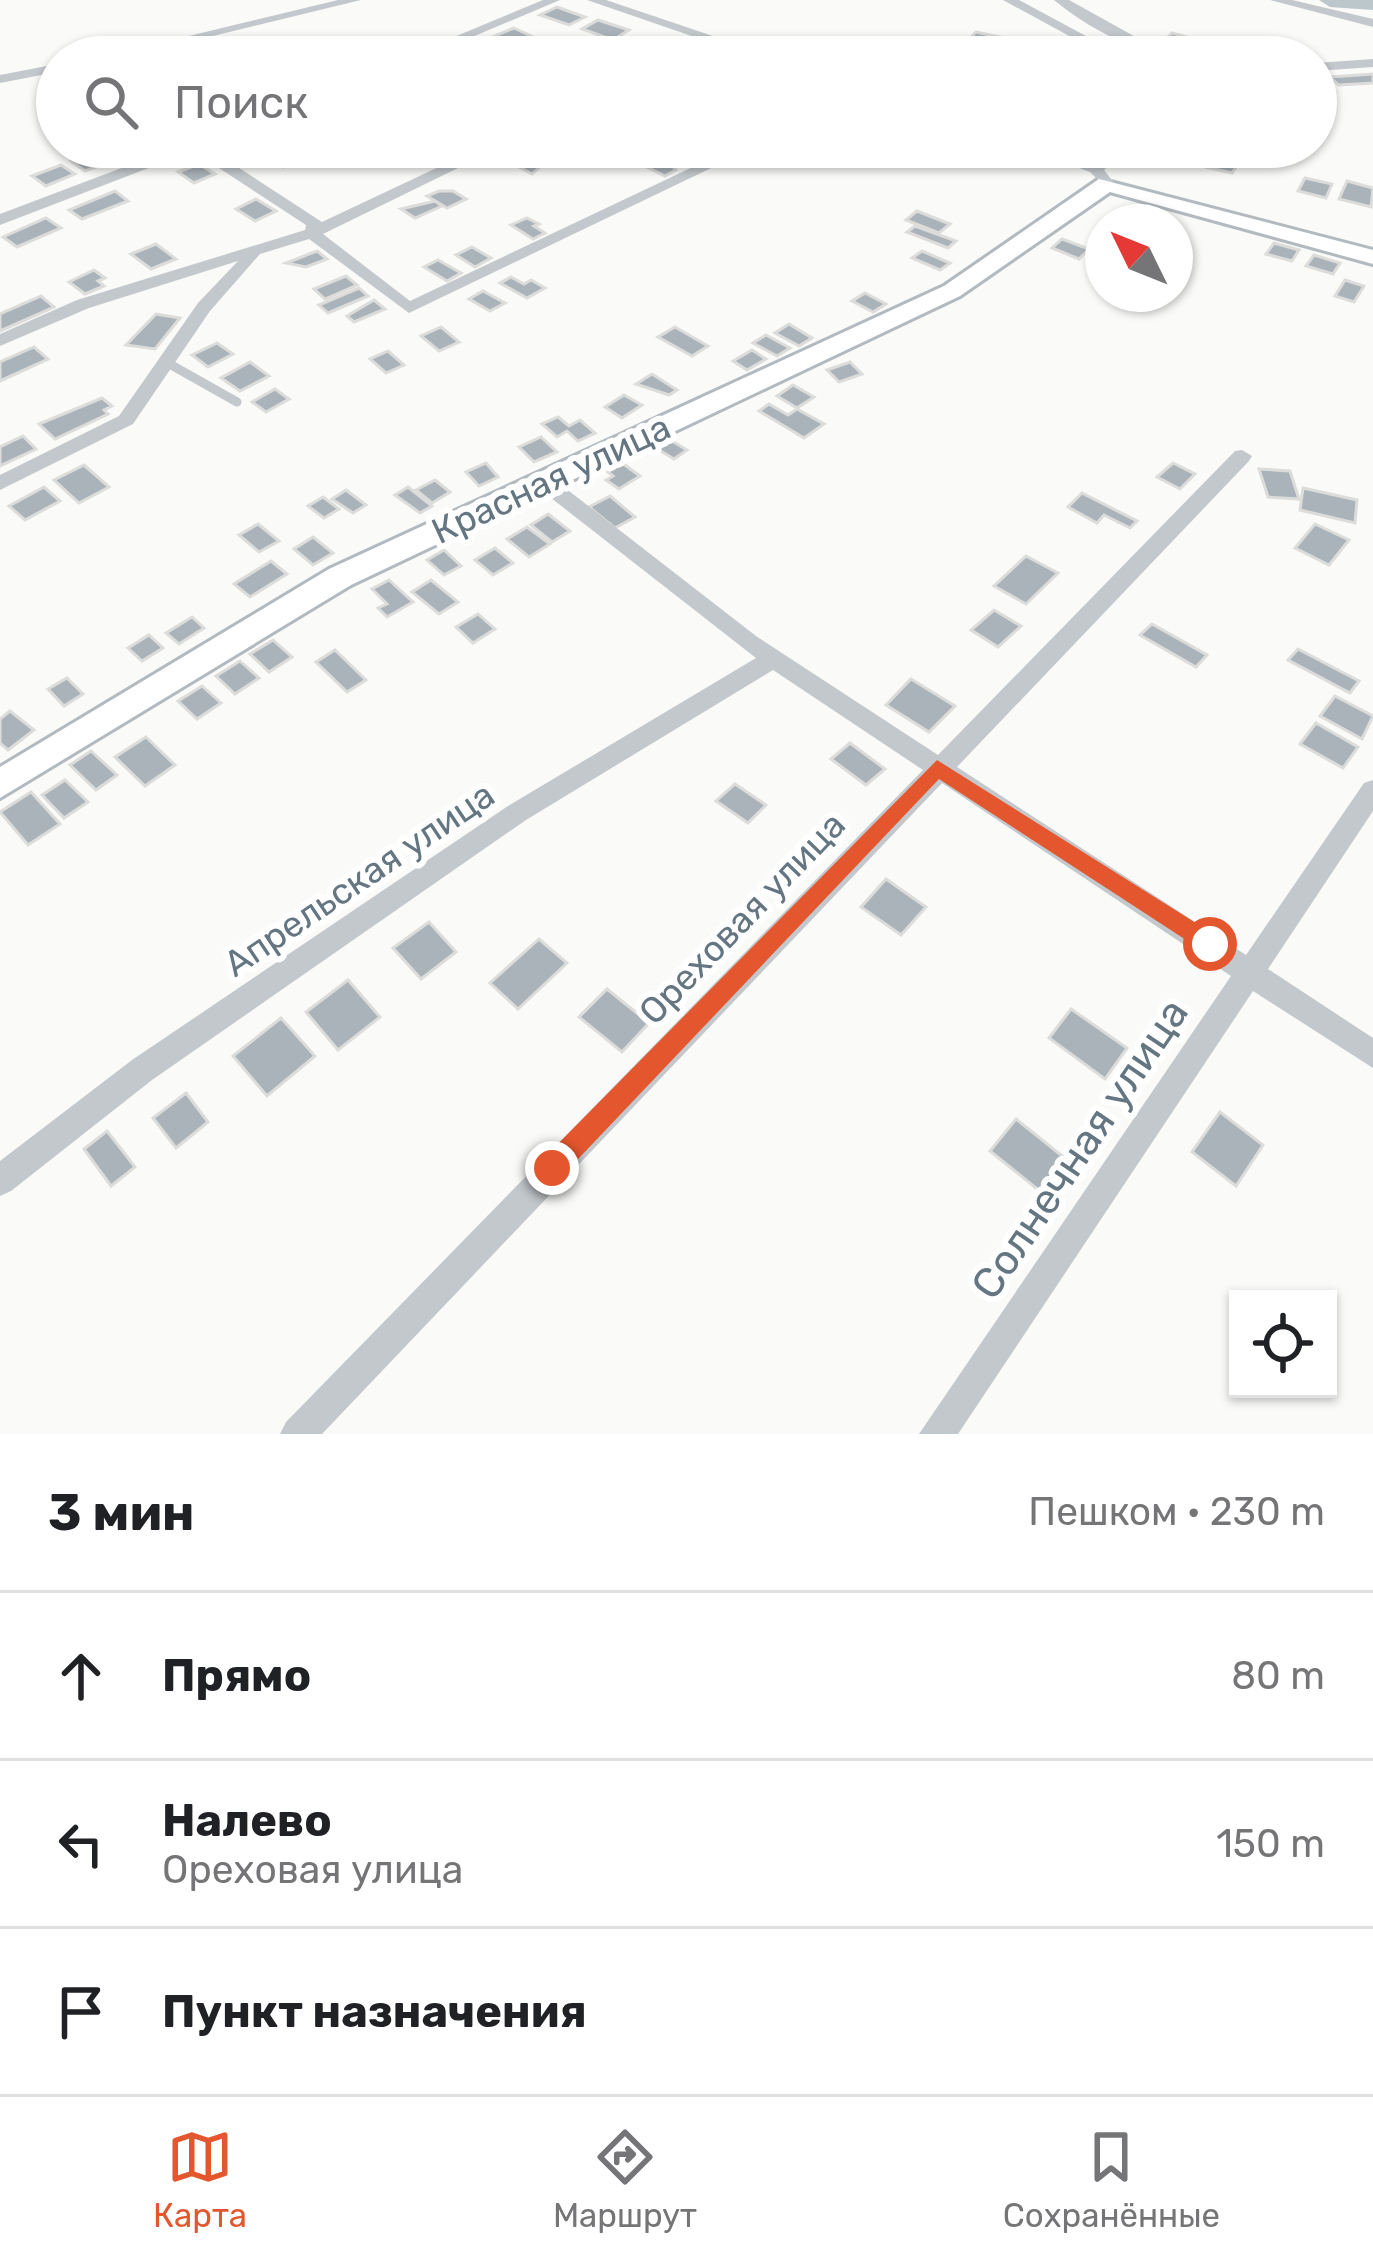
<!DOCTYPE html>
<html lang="ru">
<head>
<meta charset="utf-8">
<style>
	body { margin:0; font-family:Rubik,sans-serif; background:#f6f6f6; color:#202124 }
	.controls { position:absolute; right:36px; bottom:36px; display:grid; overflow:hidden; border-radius:0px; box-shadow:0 3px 9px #0004 }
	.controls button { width:108px; height:108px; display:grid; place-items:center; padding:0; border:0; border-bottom:3px solid #e0e0e0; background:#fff; color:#202124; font:60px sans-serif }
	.compass { position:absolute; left:1085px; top:204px; width:108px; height:108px; border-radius:50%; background:#fff; box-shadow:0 3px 9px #0004; rotate:313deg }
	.stop { position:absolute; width:36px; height:36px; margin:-27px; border:9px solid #e4572e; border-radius:50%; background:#fff }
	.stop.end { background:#e4572e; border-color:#fff; box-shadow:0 3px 12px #0008 }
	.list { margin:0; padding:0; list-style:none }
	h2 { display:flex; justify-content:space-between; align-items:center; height:156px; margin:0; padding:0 48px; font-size:51px }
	h2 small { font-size:39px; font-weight:400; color:#757577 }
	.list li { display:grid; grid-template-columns:78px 1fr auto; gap:36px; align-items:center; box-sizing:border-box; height:168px; padding:0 48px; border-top:3px solid #e0e0e0 }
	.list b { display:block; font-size:45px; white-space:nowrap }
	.list p { margin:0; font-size:39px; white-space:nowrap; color:#757577 }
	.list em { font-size:39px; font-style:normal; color:#757577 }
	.icon { flex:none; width:66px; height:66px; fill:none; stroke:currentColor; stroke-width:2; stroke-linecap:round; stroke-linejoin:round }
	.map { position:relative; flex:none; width:1373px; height:1434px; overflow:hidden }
	.search { position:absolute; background:#fff; box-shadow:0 3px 9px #0004; left:36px; right:36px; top:36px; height:132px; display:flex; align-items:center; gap:30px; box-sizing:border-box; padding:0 42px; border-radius:66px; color:#757577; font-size:45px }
	.sheet { height:660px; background:#fff }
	nav { display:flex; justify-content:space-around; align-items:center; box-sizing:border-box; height:168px; border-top:3px solid #e0e0e0; background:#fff; font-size:33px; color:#757577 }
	nav a { display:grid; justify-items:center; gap:6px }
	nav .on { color:#e4572e }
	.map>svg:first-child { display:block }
</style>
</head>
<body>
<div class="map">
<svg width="1373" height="1434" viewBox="0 0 1373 1434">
	<rect width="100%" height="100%" fill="#fafaf8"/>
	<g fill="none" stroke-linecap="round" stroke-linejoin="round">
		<path fill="#bbc7cb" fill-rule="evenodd" d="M1319 0H1373V10L1330 7Z"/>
	</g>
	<g fill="#aab3b9" stroke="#dcdcda" stroke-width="3">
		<path d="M557 7 585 17 569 25 540 15Z"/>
		<path d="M598 20 629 30 613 40 582 29Z"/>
		<path d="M514 28 533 37 504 49 485 40Z"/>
		<path d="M976 32 1014 40 1008 47 969 39Z"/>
		<path d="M1172 33 1209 43 1199 53 1162 43Z"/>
		<path d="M654 41 669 47 651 57H624Z"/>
		<path d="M1373 74V83L1339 85 1330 77Z"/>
		<path d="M248 147H263L274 154 247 164 231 154Z"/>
		<path d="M304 147 318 152 283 167 272 161Z"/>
		<path d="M1184 147H1249L1232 173 1201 166 1208 156Z"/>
		<path d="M98 151 112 161 85 171 71 161Z"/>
		<path d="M649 152 669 162 676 170 665 176 633 160Z"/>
		<path d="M522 153 531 158 541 154 550 158 532 174 506 160Z"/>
		<path d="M199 164 215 174 194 183 178 172Z"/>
		<path d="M61 165 75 174 46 186 32 176Z"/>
		<path d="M1305 178 1332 184 1326 198 1298 191Z"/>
		<path d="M1347 181 1373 188 1371 207 1339 199Z"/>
		<path d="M115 191 128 201 82 219 69 210Z"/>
		<path d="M439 191H453L466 199 447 208 427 196Z"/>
		<path d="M256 199 276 211 255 221 236 209Z"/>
		<path d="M435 201 442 206 415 218 401 209Z"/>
		<path d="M917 211 950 224 939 233 906 220Z"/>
		<path d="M46 218 61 228 17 247 3 237Z"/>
		<path d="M527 218 539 224 534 226 545 233 533 239 511 225Z"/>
		<path d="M915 226 956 241 948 248 907 232Z"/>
		<path d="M1062 239 1089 249 1079 259 1052 248Z"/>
		<path d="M1274 243 1299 250 1292 261 1266 254Z"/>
		<path d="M156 244 176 259 151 269 131 254Z"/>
		<path d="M472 247 491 258 475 267 456 255Z"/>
		<path d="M317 251 327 259 306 267 286 263Z"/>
		<path d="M922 251 950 263 940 270 912 258Z"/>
		<path d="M1314 255 1340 263 1333 274 1306 266Z"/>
		<path d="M438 260 461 273 447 281 424 267Z"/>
		<path d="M94 270 105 278 98 281 104 286 85 294 69 282Z"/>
		<path d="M346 276 357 285 325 299 314 289Z"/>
		<path d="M511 277 524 284 531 280 545 288 527 298 500 283Z"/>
		<path d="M1345 280 1364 286 1354 302 1335 296Z"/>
		<path d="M359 288 368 296 328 313 319 305Z"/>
		<path d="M483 291 505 303 490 311 469 299Z"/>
		<path d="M865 293 886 304 873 312 852 301Z"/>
		<path d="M41 296 54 307 0 331V314Z"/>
		<path d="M374 300 385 309 354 322 347 316Z"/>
		<path d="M156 314 180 318 155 349 126 345Z"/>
		<path d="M789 324 812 338 799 346 775 333Z"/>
		<path d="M441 327 459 342 439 351 421 336Z"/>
		<path d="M675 327 708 346 692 356 658 337Z"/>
		<path d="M766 335 790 348 777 356 753 343Z"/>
		<path d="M217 343 233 354 208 367 192 355Z"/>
		<path d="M34 347 48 359 0 381V362Z"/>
		<path d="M752 350 766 359 747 370 733 361Z"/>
		<path d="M388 351 404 365 386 373 370 359Z"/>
		<path d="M250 362 269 376 240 391 221 378Z"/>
		<path d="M850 362 862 374 839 382 827 370Z"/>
		<path d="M652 374 677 390 669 395 636 384Z"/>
		<path d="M793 385 814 397 797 408 777 396Z"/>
		<path d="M275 389 289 399 266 412 252 402Z"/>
		<path d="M624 395 642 405 622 418 605 407Z"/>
		<path d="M102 398 112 406 104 410 108 414 55 439 39 424Z"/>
		<path d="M769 404 788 415 797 409 824 424 804 438 759 411Z"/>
		<path d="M558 417 569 426 580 420 595 433 578 441 567 431 557 437 542 424Z"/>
		<path d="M23 436 36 449 0 466V447Z"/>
		<path d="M541 437 557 452 534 462 519 447Z"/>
		<path d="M667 438 687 450 674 459 654 447Z"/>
		<path d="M486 463 498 477 479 486 466 472Z"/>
		<path d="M622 463 640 476 619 489 606 480 613 476 608 472Z"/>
		<path d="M1173 463 1195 474 1180 489 1157 477Z"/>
		<path d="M84 465 109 487 79 503 54 480Z"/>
		<path d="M1259 469 1290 471 1299 499 1268 497Z"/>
		<path d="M435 480 450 492 432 503 416 490Z"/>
		<path d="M44 487 60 501 25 520 9 506Z"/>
		<path d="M408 487 432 506 420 513 395 495Z"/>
		<path d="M1303 488 1357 500 1355 523 1300 510Z"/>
		<path d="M346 490 366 505 353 513 332 499Z"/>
		<path d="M1082 493 1137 521 1130 528 1104 515 1097 523 1068 507Z"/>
		<path d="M610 496 635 517 615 528 589 507Z"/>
		<path d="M323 497 339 509 324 518 308 506Z"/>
		<path d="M548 514 570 531 552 542 531 525Z"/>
		<path d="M258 524 279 541 259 552 239 535Z"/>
		<path d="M1315 524 1349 540 1329 565 1295 548Z"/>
		<path d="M527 527 550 544 529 557 507 539Z"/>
		<path d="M313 537 333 553 313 565 294 549Z"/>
		<path d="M495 548 513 563 493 575 475 560Z"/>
		<path d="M444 550 461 566 444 575 427 560Z"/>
		<path d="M1026 556 1058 573 1026 604 994 586Z"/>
		<path d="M271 561 287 574 250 597 234 584Z"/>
		<path d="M389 580 413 602 387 617 378 608 387 604 372 589Z"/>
		<path d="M431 580 458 602 439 614 412 592Z"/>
		<path d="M994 610 1021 626 998 647 971 630Z"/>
		<path d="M478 614 495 629 473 643 456 627Z"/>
		<path d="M192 617 204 628 179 644 166 633Z"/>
		<path d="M1152 624 1207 655 1196 667 1140 635Z"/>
		<path d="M149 635 163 648 142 661 128 648Z"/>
		<path d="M273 640 292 657 269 672 250 654Z"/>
		<path d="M1298 649 1359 681 1350 693 1288 660Z"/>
		<path d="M335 650 366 680 347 692 316 662Z"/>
		<path d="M240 661 259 678 235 694 216 676Z"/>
		<path d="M67 678 83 694 64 706 48 689Z"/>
		<path d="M911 679 955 706 929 732 886 705Z"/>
		<path d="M202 686 221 703 197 719 178 701Z"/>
		<path d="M1335 696 1373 716 1362 739 1320 716Z"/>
		<path d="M10 711 34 730 8 750 0 743V719Z"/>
		<path d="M1316 723 1358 747 1343 768 1300 744Z"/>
		<path d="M146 737 175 765 145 786 115 757Z"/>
		<path d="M850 743 885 769 866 785 831 759Z"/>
		<path d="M91 751 117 775 96 790 70 765Z"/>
		<path d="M65 780 88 802 64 818 42 795Z"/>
		<path d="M735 784 766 805 748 823 716 801Z"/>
		<path d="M31 792 60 824 28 845 0 812Z"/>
		<path d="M886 879 926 907 901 935 861 907Z"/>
		<path d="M429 922 456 952 421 979 393 948Z"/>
		<path d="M539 939 567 963 518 1009 490 983Z"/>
		<path d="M348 980 380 1017 338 1050 306 1012Z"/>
		<path d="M607 989 649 1023 622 1052 579 1017Z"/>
		<path d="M1071 1009 1127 1048 1105 1079 1049 1038Z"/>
		<path d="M281 1018 315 1056 267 1096 233 1056Z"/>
		<path d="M186 1093 208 1122 176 1148 153 1118Z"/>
		<path d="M1220 1112 1263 1145 1236 1186 1192 1152Z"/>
		<path d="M1016 1119 1066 1159 1041 1192 990 1151Z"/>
		<path d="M107 1131 135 1167 111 1186 84 1149Z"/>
	</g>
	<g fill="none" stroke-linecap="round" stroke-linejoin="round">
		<g stroke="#b3babf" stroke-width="6">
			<path id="secondary" d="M1099 179 1373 250V264L1110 192 960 296 351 585 0 798V767L329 569 944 286Z"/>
		</g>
		<path stroke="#c3c8cc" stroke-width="9" d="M166 362 237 402"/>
		<g fill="#c3c8cc" fill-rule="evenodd">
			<path d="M338 0H361L127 57H102Z"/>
			<path d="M543 0H560L425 57H406Z"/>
			<path d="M587 0H606L775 57H754L721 46 702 57H685L709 42Z"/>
			<path d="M1003 0H1019L1125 57H1108Z"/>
			<path d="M1054 0H1069L1141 40 1185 57C1140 57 1088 28 1054 0Z"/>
			<path d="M1270 0H1292L1373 19V27Z"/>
			<path d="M1373 59V67L1316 71V63Z"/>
			<path d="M57 64V72L0 83V75Z"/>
			<path d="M177 147H207L322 222 481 147H501L323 234 410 301 735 147H755L409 313 309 239 260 254 210 311 133 424 0 490V475L119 416 198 303 238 261 89 308 0 346V334L77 300 305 230 306 225 193 151 0 225V214Z"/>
			<path d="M1023 147H1046L1093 163 1112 147H1129L1104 170 1115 184 1107 189 1090 172Z"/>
			<path d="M1242 450 1252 456 1249 461 957 767 1246 955 1364 783 1373 780V811L1268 969 1373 1038V1068L1253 991 958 1434H919L1231 976 942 783 322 1434H280L286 1422 923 770 773 670 526 820 152 1080 11 1191 0 1196V1161L132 1060 508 806 756 658 537 487V477H551L756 636 938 755 1235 451Z"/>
		</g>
		<use href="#secondary" fill="#fff" fill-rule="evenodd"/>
	</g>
	<path fill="#e4572e" d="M937 760 1218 937V951H1203L939 779 561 1177H543V1159Z"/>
	<g text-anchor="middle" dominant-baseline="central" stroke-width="12" stroke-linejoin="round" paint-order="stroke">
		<g font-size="36" fill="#657683" stroke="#fff">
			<text transform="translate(551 479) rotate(-25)">Красная улица</text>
			<text transform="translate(359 879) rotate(-34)">Апрельская улица</text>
			<text transform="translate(742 918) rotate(-46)">Ореховая улица</text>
		</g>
		<g font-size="42" fill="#657683" stroke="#fff">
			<text transform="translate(1080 1149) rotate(-56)">Солнечная улица</text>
		</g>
	</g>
</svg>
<div class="controls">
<button><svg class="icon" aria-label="locate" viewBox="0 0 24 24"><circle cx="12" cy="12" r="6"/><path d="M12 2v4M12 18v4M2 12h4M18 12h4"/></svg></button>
</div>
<svg class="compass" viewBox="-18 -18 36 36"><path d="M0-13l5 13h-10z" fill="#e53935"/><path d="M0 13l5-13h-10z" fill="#757577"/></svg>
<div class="stop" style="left:1210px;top:944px"></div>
<div class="stop end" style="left:552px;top:1168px"></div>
<div class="search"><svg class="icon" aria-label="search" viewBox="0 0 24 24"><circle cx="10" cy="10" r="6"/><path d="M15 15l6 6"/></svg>Поиск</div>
</div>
<section class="sheet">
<h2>3 мин<small>Пешком · 230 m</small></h2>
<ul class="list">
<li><svg class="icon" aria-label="ahead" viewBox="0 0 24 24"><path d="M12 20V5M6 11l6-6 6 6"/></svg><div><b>Прямо</b></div><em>80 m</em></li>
<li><svg class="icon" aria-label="left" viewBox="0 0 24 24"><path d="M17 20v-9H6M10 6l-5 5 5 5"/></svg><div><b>Налево</b><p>Ореховая улица</p></div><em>150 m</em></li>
<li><svg class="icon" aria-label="arrive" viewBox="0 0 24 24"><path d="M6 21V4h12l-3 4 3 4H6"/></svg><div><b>Пункт назначения</b></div></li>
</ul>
</section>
<nav>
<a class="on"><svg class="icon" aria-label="map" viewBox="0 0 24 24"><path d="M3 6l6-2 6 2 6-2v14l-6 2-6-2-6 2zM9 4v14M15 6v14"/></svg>Карта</a>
<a><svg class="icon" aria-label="directions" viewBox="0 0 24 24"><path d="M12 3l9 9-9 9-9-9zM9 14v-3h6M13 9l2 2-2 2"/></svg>Маршрут</a>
<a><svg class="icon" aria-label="saved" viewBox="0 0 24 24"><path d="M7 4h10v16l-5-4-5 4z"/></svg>Сохранённые</a>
</nav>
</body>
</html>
